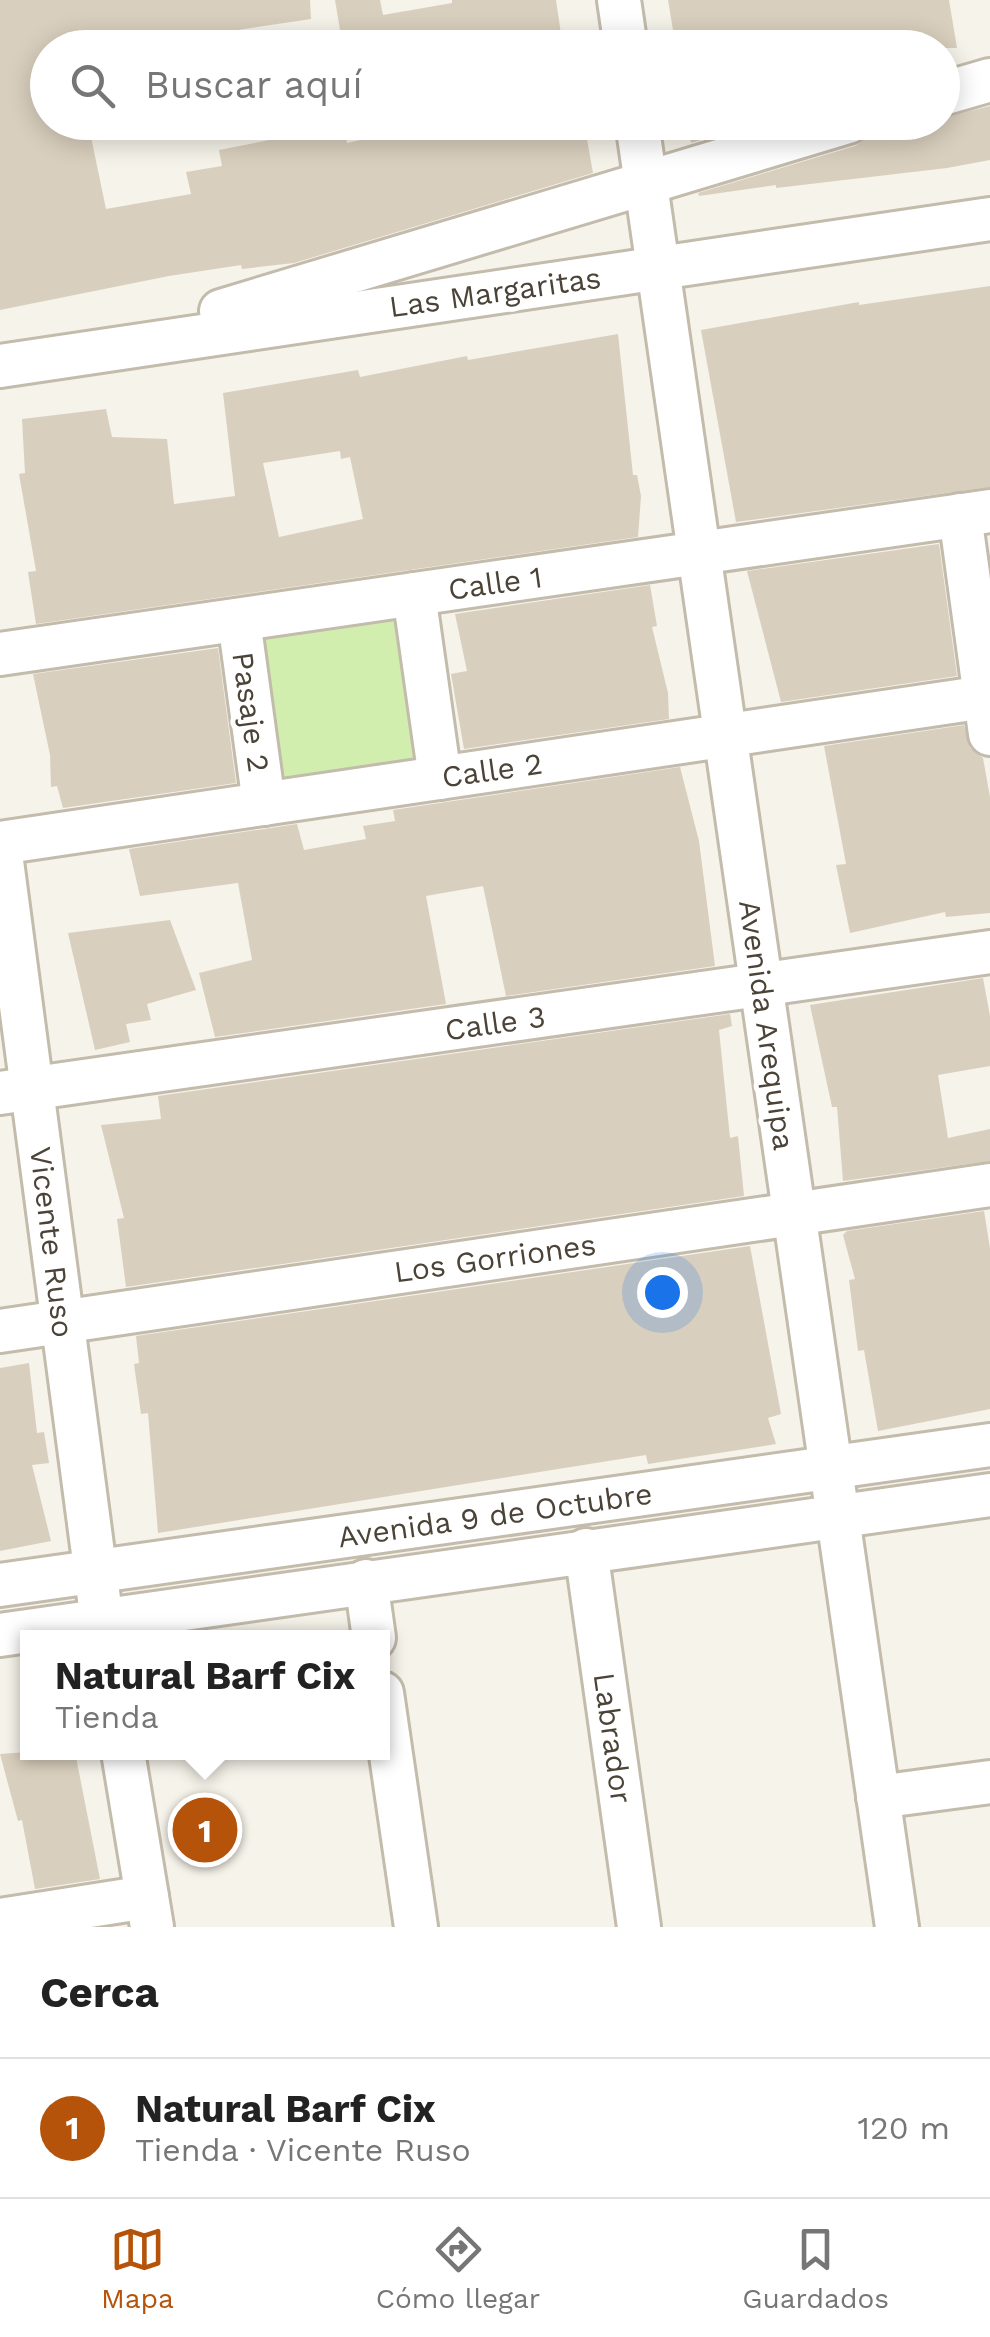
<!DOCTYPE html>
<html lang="es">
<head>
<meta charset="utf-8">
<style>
	body { margin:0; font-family:"Work Sans",sans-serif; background:#f2f2f2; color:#222 }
	.you { position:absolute; left:662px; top:1292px; width:35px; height:35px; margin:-25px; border:8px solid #fff; border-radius:50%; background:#1a73e8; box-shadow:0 0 0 15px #1a73e833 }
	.badge { display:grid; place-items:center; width:65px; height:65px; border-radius:50%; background:#b45309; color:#fff; font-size:32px; font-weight:700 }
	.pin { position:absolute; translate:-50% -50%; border:5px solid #fff; box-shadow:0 2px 10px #0006 }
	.popup { position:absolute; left:20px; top:1630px; width:370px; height:130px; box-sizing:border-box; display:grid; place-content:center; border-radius:0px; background:#fff; filter:drop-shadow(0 2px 8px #0005); font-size:32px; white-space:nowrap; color:#767676 }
	.popup b { font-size:38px; color:#222 }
	.popup::after { content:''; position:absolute; left:50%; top:100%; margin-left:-20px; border:20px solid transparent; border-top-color:#fff }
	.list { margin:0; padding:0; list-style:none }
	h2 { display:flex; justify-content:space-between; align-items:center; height:130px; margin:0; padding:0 40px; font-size:42px }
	h2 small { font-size:32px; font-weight:400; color:#767676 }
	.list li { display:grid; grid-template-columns:65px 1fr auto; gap:30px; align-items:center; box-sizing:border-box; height:140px; padding:0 40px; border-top:2px solid #e0e0e0 }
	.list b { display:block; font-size:38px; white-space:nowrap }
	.list p { margin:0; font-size:32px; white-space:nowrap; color:#767676 }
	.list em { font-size:32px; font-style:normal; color:#767676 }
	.icon { flex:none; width:55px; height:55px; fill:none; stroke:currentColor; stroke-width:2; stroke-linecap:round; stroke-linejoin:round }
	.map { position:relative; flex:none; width:990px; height:1927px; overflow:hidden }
	.search { position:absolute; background:#fff; box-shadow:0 5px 25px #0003; left:30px; right:30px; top:30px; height:110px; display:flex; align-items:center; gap:25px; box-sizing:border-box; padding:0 35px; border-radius:55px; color:#767676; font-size:38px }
	.sheet { height:270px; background:#fff }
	nav { display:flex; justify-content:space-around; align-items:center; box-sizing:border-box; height:140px; border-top:2px solid #e0e0e0; background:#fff; font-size:28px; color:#767676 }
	nav a { display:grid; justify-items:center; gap:5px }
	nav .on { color:#b45309 }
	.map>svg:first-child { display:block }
</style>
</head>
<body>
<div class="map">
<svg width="990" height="1927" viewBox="0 0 990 1927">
	<rect width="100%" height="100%" fill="#f6f3ea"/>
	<path fill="#d1eeaf" d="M394 616 414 759 272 781 256 633Z"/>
	<g fill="#d9cfbe" fill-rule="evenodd">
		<path d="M0 0H310L311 19 118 48H48V122H79L81 139 91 137 106 209 191 194 186 172 222 166 219 150 300 134 298 122H344L347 143 441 122H584L593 173 294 263 242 269 241 265 169 276 0 310Z"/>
		<path d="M335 0H380L383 15 452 3V0H556L561 34 476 48H343Z"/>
		<path d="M668 0H949L957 48H676Z"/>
		<path d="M990 106V160L947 168 776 188V185L699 196 698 193 855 146 867 138 872 122H942V118Z"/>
		<path d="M688 122H760L691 143Z"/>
		<path d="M990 286V487L736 522 701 330 859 302V305Z"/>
		<path d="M618 334 633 475H637L641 496 638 537 36 624 28 572 36 571 19 474 25 473 22 419 106 409 112 437 167 439 174 504 235 496 223 393 358 370 360 377 467 356 468 360ZM340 451 341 459 350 457 363 519 279 537 263 463Z"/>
		<path d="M939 544 957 676 781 702 747 571Z"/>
		<path d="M650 585 657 626 652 627 668 693 669 719 464 749 451 674 467 671 455 614Z"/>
		<path d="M218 648 236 783 63 808 57 786 51 787 50 755 33 674Z"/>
		<path d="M964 725 970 748 983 758 990 797V913L946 917 945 912 850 933 836 865 846 864 824 746Z"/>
		<path d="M680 767 699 841 715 966 506 996 483 886 426 896 446 1004 215 1037 199 973 252 960 238 883 140 896 129 849 297 824 304 850 366 839 363 826 395 821 393 810Z"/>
		<path d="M170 920 196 990 147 1004 151 1020 126 1024 130 1042 95 1050 68 933Z"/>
		<path d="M983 978 990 1016V1066L938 1075 948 1138 990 1129V1161L843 1181 837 1107H832L810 1005Z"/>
		<path d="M730 1014 732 1026 719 1030 730 1138 738 1136 744 1196 126 1287 117 1219 124 1218 101 1125 161 1119 158 1096Z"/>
		<path d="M984 1211 990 1248V1409L878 1431 864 1350 858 1351 849 1280 855 1279 843 1235 847 1231Z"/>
		<path d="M750 1246 781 1414 768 1418 776 1444 648 1464 646 1455 158 1533 148 1413 141 1414 134 1364 139 1363 136 1336Z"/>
		<path d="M29 1363 37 1433 44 1432 49 1463 32 1465 51 1541 0 1551V1368Z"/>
		<path d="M28 1752H75L100 1879 35 1889 22 1820 18 1821 0 1754Z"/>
	</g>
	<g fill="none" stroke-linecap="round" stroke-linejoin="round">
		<g stroke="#c3bbab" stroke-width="48">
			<g id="minor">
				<path d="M619 0 626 48"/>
				<path d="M942 94 990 80"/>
				<path d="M637 122 897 1927"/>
				<path d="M221 311 848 122"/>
				<path d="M0 366 990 219"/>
				<path d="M960 515 990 734"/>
				<path d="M414 594 440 778"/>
				<path d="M239 620 264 804"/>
				<path d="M0 654 990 511"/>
				<path d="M0 843 985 697"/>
				<path d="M0 846 99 1599"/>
				<path d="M0 1093 990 952"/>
				<path d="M0 1331 990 1185"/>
				<path d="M586 1550 639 1927"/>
				<path d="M366 1581 374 1638"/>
				<path d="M0 1585 990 1445"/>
				<path d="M0 1635 990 1495"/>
				<path d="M382 1693 416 1927"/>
				<path d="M123 1752 152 1927"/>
				<path d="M878 1797 990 1782"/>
				<path d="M0 1920 147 1897"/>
			</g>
		</g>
		<use href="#minor" stroke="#fff" stroke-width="42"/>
	</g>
	<g text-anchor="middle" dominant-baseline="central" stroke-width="10" stroke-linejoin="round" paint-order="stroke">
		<g font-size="30" fill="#4b4337" stroke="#fff">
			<text transform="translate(495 292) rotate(-8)">Las Margaritas</text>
			<text transform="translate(495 583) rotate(-8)">Calle 1</text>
			<text transform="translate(251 712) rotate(82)">Pasaje 2</text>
			<text transform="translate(492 770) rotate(-8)">Calle 2</text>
			<text transform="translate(495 1023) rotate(-8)">Calle 3</text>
			<text transform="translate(767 1025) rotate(82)">Avenida Arequipa</text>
			<text transform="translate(52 1242) rotate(83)">Vicente Ruso</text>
			<text transform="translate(495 1258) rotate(-8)">Los Gorriones</text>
			<text transform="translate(495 1515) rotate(-8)">Avenida 9 de Octubre</text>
			<text transform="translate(613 1738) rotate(82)">Labrador</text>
		</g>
	</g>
</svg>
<div class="you"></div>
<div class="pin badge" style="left:205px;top:1830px">1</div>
<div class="popup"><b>Natural Barf Cix</b>Tienda</div>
<div class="search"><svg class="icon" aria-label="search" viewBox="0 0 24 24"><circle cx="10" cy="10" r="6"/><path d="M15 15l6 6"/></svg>Buscar aquí</div>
</div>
<section class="sheet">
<h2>Cerca<small></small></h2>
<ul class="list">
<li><span class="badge">1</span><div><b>Natural Barf Cix</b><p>Tienda · Vicente Ruso</p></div><em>120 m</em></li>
</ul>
</section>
<nav>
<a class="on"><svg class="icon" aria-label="map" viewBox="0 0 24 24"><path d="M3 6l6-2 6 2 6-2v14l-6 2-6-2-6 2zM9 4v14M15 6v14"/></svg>Mapa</a>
<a><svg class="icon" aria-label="directions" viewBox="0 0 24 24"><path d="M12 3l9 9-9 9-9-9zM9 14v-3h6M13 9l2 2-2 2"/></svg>Cómo llegar</a>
<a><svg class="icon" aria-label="saved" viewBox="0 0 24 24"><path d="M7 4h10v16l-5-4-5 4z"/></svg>Guardados</a>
</nav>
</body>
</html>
